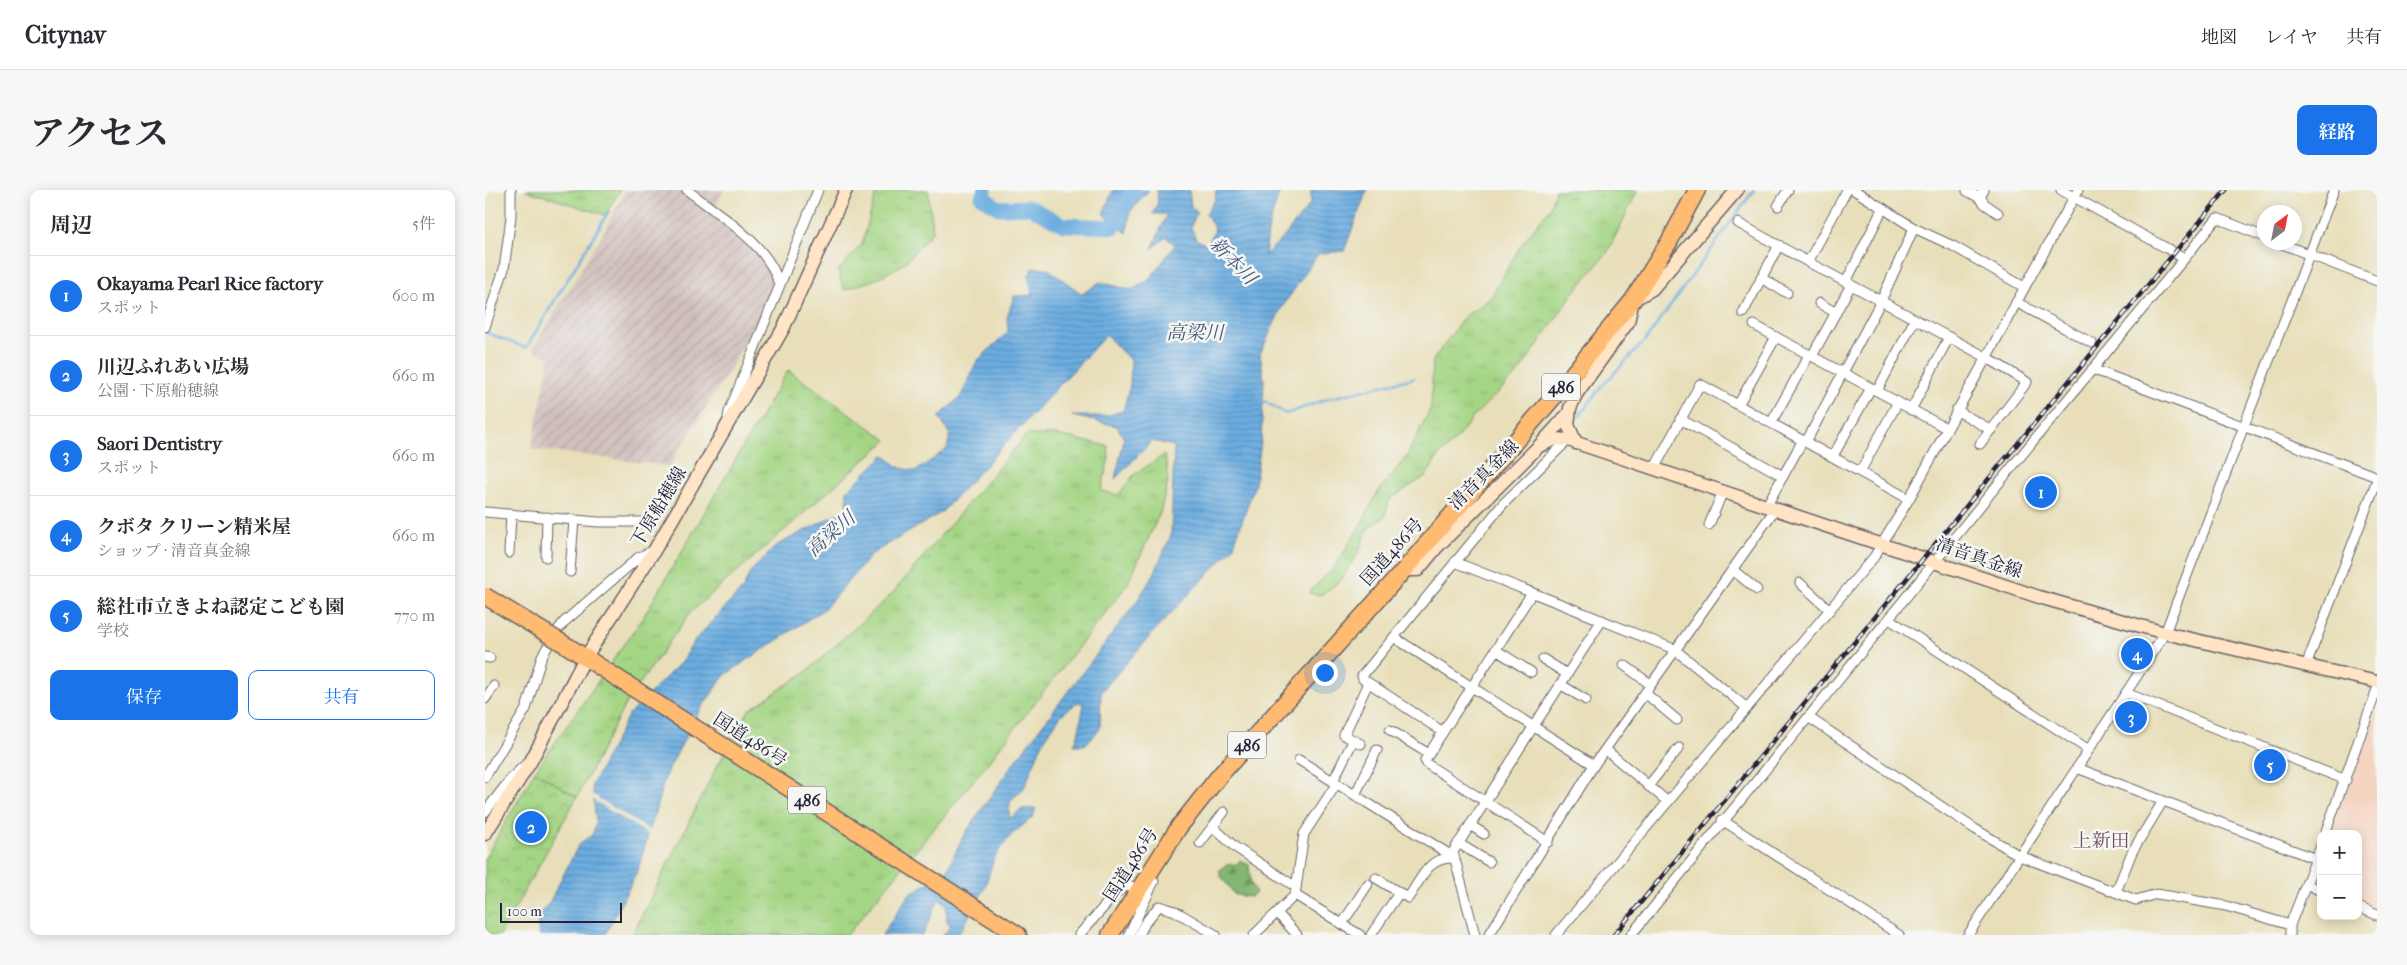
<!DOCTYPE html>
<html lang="ja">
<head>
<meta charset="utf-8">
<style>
	body { margin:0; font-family:"IM FELL French Canon","Noto Serif JP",serif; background:#f7f7f7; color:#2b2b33 }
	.controls { position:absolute; right:15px; bottom:15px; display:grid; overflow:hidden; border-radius:10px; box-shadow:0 2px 12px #0003 }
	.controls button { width:45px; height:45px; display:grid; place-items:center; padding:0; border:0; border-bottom:1px solid #e1e1e2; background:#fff; color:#2b2b33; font:25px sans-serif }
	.compass { position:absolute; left:1772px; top:15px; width:45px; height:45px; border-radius:50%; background:#fff; box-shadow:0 2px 12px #0003; rotate:32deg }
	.scale { position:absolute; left:15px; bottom:12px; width:122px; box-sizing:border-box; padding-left:5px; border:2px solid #22223b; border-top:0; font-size:14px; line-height:18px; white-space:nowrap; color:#22223b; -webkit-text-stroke:4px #f6f6f2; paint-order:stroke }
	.you { position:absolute; left:839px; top:482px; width:18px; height:18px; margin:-12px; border:4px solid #fff; border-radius:50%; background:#1a73e8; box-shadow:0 0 0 8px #1a73e833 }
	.badge { display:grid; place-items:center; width:32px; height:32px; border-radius:50%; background:#1a73e8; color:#fff; font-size:16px; font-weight:700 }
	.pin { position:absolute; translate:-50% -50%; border:2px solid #fff; box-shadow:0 1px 5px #0006 }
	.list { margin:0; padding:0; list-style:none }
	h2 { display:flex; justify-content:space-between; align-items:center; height:65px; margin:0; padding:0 20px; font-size:21px }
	h2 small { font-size:16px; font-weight:400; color:#7c7c81 }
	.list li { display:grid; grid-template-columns:32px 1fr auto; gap:15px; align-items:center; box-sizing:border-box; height:80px; padding:0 20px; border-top:1px solid #e1e1e2 }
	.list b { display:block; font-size:19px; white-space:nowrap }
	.list p { margin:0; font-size:16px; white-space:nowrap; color:#7c7c81 }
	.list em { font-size:16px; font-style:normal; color:#7c7c81 }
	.actions { display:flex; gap:10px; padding:15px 20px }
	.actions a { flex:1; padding:11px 0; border:1px solid #1a73e8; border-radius:10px; text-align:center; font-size:18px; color:#1a73e8 }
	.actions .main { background:#1a73e8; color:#fff }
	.map { position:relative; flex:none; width:1892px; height:745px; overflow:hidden; border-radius:10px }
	header { display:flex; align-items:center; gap:30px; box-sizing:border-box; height:70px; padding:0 25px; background:#fff; border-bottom:1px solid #e1e1e2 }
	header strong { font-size:24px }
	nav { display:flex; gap:28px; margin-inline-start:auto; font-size:18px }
	.intro { display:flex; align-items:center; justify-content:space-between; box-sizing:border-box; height:120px; padding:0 30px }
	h1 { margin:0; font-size:35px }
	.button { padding:12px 22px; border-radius:10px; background:#1a73e8; color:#fff; font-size:18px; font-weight:700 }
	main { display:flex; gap:30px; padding:0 30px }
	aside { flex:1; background:#fff; border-radius:10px; box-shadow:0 2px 12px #0003 }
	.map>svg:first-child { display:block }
</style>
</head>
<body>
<header>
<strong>Citynav</strong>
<nav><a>地図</a><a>レイヤ</a><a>共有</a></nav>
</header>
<div class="intro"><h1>アクセス</h1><a class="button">経路</a></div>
<main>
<aside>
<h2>周辺<small>5件</small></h2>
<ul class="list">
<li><span class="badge">1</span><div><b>Okayama Pearl Rice factory</b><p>スポット</p></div><em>600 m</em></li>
<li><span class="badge">2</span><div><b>川辺ふれあい広場</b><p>公園 · 下原船穂線</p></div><em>660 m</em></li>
<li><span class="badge">3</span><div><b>Saori Dentistry</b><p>スポット</p></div><em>660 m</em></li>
<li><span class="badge">4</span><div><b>クボタ クリーン精米屋</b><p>ショップ · 清音真金線</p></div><em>660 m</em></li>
<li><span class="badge">5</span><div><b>総社市立きよね認定こども園</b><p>学校</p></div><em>770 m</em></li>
</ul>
<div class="actions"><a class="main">保存</a><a>共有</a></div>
</aside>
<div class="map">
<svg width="1892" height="745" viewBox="0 0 1892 745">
	<defs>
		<pattern id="industrial-furrows" width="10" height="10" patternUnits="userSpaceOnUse" patternTransform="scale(1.25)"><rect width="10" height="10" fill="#d0c0bc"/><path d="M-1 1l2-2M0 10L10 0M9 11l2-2" fill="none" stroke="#b2a5a2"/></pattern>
		<pattern id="grass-tufts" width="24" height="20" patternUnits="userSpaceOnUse" patternTransform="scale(1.25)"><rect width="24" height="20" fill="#a4d584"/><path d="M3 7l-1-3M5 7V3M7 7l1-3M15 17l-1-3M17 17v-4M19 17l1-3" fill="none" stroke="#8db773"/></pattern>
		<pattern id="forest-firs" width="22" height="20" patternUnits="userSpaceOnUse" patternTransform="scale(1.25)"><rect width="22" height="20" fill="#83b672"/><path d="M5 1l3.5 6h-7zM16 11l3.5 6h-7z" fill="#6b945f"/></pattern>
		<pattern id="park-crowns" width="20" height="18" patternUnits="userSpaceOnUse" patternTransform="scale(1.25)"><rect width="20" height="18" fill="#a4d584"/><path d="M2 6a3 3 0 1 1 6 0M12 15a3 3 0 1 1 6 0" fill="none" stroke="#8db773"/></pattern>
		<pattern id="water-rules" width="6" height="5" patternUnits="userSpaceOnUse" patternTransform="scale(1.25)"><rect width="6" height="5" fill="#6cade0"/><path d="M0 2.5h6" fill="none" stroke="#588cb7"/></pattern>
	</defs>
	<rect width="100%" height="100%" fill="#f6f6f2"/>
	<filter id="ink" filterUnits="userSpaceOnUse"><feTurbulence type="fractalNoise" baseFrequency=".02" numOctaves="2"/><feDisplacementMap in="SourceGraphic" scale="10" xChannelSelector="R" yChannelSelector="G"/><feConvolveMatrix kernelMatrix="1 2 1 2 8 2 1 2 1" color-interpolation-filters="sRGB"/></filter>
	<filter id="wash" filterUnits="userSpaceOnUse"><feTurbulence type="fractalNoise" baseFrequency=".0096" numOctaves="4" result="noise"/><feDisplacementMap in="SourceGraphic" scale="20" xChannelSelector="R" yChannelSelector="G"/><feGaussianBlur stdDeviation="1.12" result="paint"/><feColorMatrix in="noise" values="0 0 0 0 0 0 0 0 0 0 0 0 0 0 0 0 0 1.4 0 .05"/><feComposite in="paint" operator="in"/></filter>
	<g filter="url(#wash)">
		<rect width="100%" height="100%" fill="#e8dfba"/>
		<g fill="#f4d3c0">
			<path d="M1892 521V723L1873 714V644H1846Z"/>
			<path d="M1836 671V698L1828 693Z"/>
		</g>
		<g fill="url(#industrial-furrows)">
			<path d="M141 0H197L253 44 278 68 289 91 275 125 245 179 184 276 46 259 65 168 47 160 117 45Z"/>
			<path d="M208 0H239L230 18Z"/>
		</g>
		<g fill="url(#grass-tufts)" stroke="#637c60">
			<path d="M40 0H135L120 25Z"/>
			<path d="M392 0H443L448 41 420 73 392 89 359 100 353 81 377 54Z"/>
			<path d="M1070 0H1153L1122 63 1090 101 1033 183 990 225 968 253 954 265 941 286 905 309 899 328 882 339 874 362 855 391 836 405 823 403 848 379 875 336 893 302 922 266 946 217 948 170 980 126 1005 109 1036 55 1065 18Z"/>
			<path d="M303 180 402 250 205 423 141 513 92 607 50 581 159 426Z"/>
			<path d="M541 245H572L623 256 624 268 616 301 633 305 649 285 679 265 682 275 683 293 675 323 642 395 502 574 362 745H147L229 582 264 520 322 481 405 406Z"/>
		</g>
		<path fill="url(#forest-firs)" stroke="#526c56" d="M755 670 764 675 766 693 771 703 766 707 750 705 735 685V679L741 675 752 674Z"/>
		<path fill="url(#park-crowns)" stroke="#637c60" d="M50 581 92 607 15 745H0V668Z"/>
		<g fill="url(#water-rules)" stroke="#47688e">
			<path d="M628 0H664L645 22 642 43 618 24Z"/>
			<path d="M672 0H704L706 17 712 21 706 37 711 49 722 55 730 40 721 23 730 10 731 0H795L784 35 780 65 797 49 826 13V0H882L859 61 833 64 796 119 775 164 779 190 776 252 770 294 748 358 672 438 616 502 615 539 600 555H589L593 545 599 514 593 512 576 525 558 552 539 598 525 611 524 629 537 619 551 618 548 627 526 645 509 668 500 697 477 739 472 745H458L466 736 462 731 461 714 454 708 438 745H397L425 703 461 683 477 648 530 571 650 414 669 384 686 345 689 256 667 251 630 289 639 249 632 236 587 226H621L638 221 645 195 646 171 621 145 457 322 387 364 339 419 240 485 215 520 181 584 153 680 120 745H54L52 727 64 713 94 654 107 645 111 633 107 595 144 524 197 471 210 450 259 397 265 382 292 355 362 319V301L399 265 415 278 431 281 462 259 465 245 454 227 476 206 492 171 523 142 522 128 529 106 548 105 543 86 548 78H562L597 104 615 92 646 100 664 90 690 55 681 47 667 59 682 24H668L673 12Z"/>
		</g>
		<path fill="#e8dfba" d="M105 603 167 642 166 646 105 608Z"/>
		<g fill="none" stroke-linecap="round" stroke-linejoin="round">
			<g stroke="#6cade0" stroke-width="2.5">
				<path d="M0 142 41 158 124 21"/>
				<path d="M777 210 801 224 842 209 929 188"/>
				<path d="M1094 226 1117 196 1160 151 1269 0"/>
			</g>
			<path stroke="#6cade0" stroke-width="15" d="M500 0 497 7 514 18 544 17 579 35 629 37 647 0"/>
		</g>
	</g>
	<g filter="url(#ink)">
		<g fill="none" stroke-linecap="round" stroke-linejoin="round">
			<g stroke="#676467" stroke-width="11">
				<g id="street">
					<path d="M202 0C233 24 286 56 294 95"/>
					<path d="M1362 0 1323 72 1501 167 1542 192 1495 254"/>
					<path d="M1369 0 1429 38 1468 56 1539 97"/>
					<path d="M1576 0 1683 59 1699 69 1732 28 1780 47"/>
					<path d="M1482 1 1495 8 1499 0"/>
					<path d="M1495 8 1500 14 1513 23"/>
					<path d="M1293 16 1303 0"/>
					<path d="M1253 33 1323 72"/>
					<path d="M1792 52 1892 91"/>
					<path d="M1276 88 1302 103"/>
					<path d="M1361 92 1398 18"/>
					<path d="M1531 112 1607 153"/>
					<path d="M1334 113 1351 123"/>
					<path d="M1258 123 1294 55"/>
					<path d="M1269 135 1291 147"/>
					<path d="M0 137 19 79 26 27V0"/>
					<path d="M1327 166 1366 95"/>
					<path d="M1607 179 1892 287"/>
					<path d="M1392 201 1430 129"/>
					<path d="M1253 215 1291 147 1461 238"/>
					<path d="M1426 220 1464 147"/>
					<path d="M1471 220 1506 240"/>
					<path d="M243 228 244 222 333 0"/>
					<path d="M1195 229 1298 286"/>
					<path d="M1286 233 1324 165"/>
					<path d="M1321 252 1396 111 1429 38"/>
					<path d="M1348 266 1386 198"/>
					<path d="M1169 279 1215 194 1424 309"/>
					<path d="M1375 282 1413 212"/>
					<path d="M1282 315 1318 250"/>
					<path d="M0 322 113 332H157"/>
					<path d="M1224 335 1238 301"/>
					<path d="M24 363 26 324"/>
					<path d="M61 367 62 327"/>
					<path d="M970 372 1189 459 1262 518"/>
					<path d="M1248 380 1272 400"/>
					<path d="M85 382 89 330"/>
					<path d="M1315 393 1345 420"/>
					<path d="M1047 403 940 570 942 574 1063 652"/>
					<path d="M1404 429 1604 560"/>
					<path d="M910 448 1109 575"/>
					<path d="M1011 460 1046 482"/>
					<path d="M0 467 5 468"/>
					<path d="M1058 469 1082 484"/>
					<path d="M1139 475 1165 494"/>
					<path d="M1821 476 1892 290"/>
					<path d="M1075 494 1101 510"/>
					<path d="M1160 503 1192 530"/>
					<path d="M1641 503 1861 590"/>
					<path d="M0 509 9 496"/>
					<path d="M1323 527 1490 639 1535 666 1651 710 1672 704 1741 716 1805 735"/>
					<path d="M905 540 944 564"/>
					<path d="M958 542 878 489 877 486 1018 314 1083 250"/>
					<path d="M876 554 859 545 883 493"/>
					<path d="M1121 560 1183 612"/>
					<path d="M814 570 967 666"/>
					<path d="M1592 578 1831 669"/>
					<path d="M0 587 41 519 57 466 72 441 79 432 154 367 168 361"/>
					<path d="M848 591 868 551"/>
					<path d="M1163 596 1194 558"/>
					<path d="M870 605 892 560"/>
					<path d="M0 622 28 586 40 575"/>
					<path d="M1237 630 1414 745"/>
					<path d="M985 635 999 644"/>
					<path d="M728 637 750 657 811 697"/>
					<path d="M1840 644 1892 499"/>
					<path d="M715 653 739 622"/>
					<path d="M973 653 1004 672"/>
					<path d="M891 688 923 708C936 690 942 667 968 668"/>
					<path d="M1821 694 1836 701"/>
					<path d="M1631 702 1647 662 1678 611"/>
					<path d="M810 705 819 644 852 593"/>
					<path d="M1873 717 1892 725"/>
					<path d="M793 724 812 745"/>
					<path d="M857 734 883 694"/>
					<path d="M594 745 632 702 643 695 653 699"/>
					<path d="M644 745 669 691"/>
					<path d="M654 745 660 733 674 716 690 721 731 745"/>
					<path d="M769 745 810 705 875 745"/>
					<path d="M886 745 914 703"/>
					<path d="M990 745 968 662 1117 430"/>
					<path d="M1004 745 1109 575 1291 318"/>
					<path d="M1071 745 1389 367 1424 309 1593 0"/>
					<path d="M1146 745 1553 245 1699 69"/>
					<path d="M1483 745 1680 443 1849 0"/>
					<path d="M1805 745V735L1836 656"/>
				</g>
			</g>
			<g stroke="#676467" stroke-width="15">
				<g id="secondary">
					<path d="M1091 253 1083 235 1085 218 1092 203 1143 132 1148 110 1167 99 1252 0"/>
					<path d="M1056 254 1083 224"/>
					<path d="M919 380H933L952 357 1054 256 1071 249 1083 250 1554 407 1680 443 1892 492"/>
					<path d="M0 644 46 571 100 468 169 361 298 139 361 0"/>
				</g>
			</g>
			<g stroke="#676467" stroke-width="19">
				<g id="highway">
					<path d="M84 457 533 745"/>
					<path d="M625 745 694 637 735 585 919 380 1067 209 1148 110 1184 52 1212 0"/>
				</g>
			</g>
			<use href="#street" stroke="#fff" stroke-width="9"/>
			<use href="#secondary" stroke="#ffe4c6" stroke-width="12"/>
			<use href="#highway" stroke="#ffbb71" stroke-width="16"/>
			<g stroke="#22223b" stroke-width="4.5">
				<path id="rail" d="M1129 745 1741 0"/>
			</g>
			<use href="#rail" stroke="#f6f6f2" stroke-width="2.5" stroke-dasharray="8" stroke-linecap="butt"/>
			<g stroke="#676467" stroke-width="19" stroke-linecap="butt">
				<path id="highway-bridge" d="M0 406 84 457"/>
			</g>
			<use href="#highway-bridge" stroke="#ffbb71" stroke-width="16"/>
		</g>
	</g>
	<g text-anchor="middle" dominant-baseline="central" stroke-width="5" stroke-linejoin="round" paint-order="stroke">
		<g fill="#f6f6f2" stroke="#626272" stroke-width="1">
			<rect x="1057" y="183.5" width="38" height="27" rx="4"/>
			<rect x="743" y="541.5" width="38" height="27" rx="4"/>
			<rect x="303" y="596.5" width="38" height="27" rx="4"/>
		</g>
		<g font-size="16" font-weight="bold" fill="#22223b">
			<text x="1076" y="197">486</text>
			<text x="762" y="555">486</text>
			<text x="322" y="610">486</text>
		</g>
		<g font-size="18" fill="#22223b" stroke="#f6f6f2">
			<text transform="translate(999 285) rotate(-45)">清音真金線</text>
			<text transform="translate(174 317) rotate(-59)">下原船穂線</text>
			<text transform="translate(907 362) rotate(-48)">国道486号</text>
			<text transform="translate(1494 368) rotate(19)">清音真金線</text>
			<text transform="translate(265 550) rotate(33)">国道486号</text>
			<text transform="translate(646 675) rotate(-57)">国道486号</text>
		</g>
		<g font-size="19" font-style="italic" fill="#405a7d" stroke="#f6f6f2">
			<text transform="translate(748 71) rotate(46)">新本川</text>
			<text x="710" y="143">高梁川</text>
			<text transform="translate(346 344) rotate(-41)">高梁川</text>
		</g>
		<g font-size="19" fill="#6d4e5e" stroke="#f6f6f2">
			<text x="1616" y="651">上新田</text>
		</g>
	</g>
</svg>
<div class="controls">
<button>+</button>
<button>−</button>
</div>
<svg class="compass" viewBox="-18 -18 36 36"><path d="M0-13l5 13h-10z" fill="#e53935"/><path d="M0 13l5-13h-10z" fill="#7c7c81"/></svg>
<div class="scale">100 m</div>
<div class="you"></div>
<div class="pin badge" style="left:1556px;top:302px">1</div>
<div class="pin badge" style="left:46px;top:637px">2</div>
<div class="pin badge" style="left:1646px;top:527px">3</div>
<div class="pin badge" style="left:1652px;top:464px">4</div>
<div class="pin badge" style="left:1785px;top:575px">5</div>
</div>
</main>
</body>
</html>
